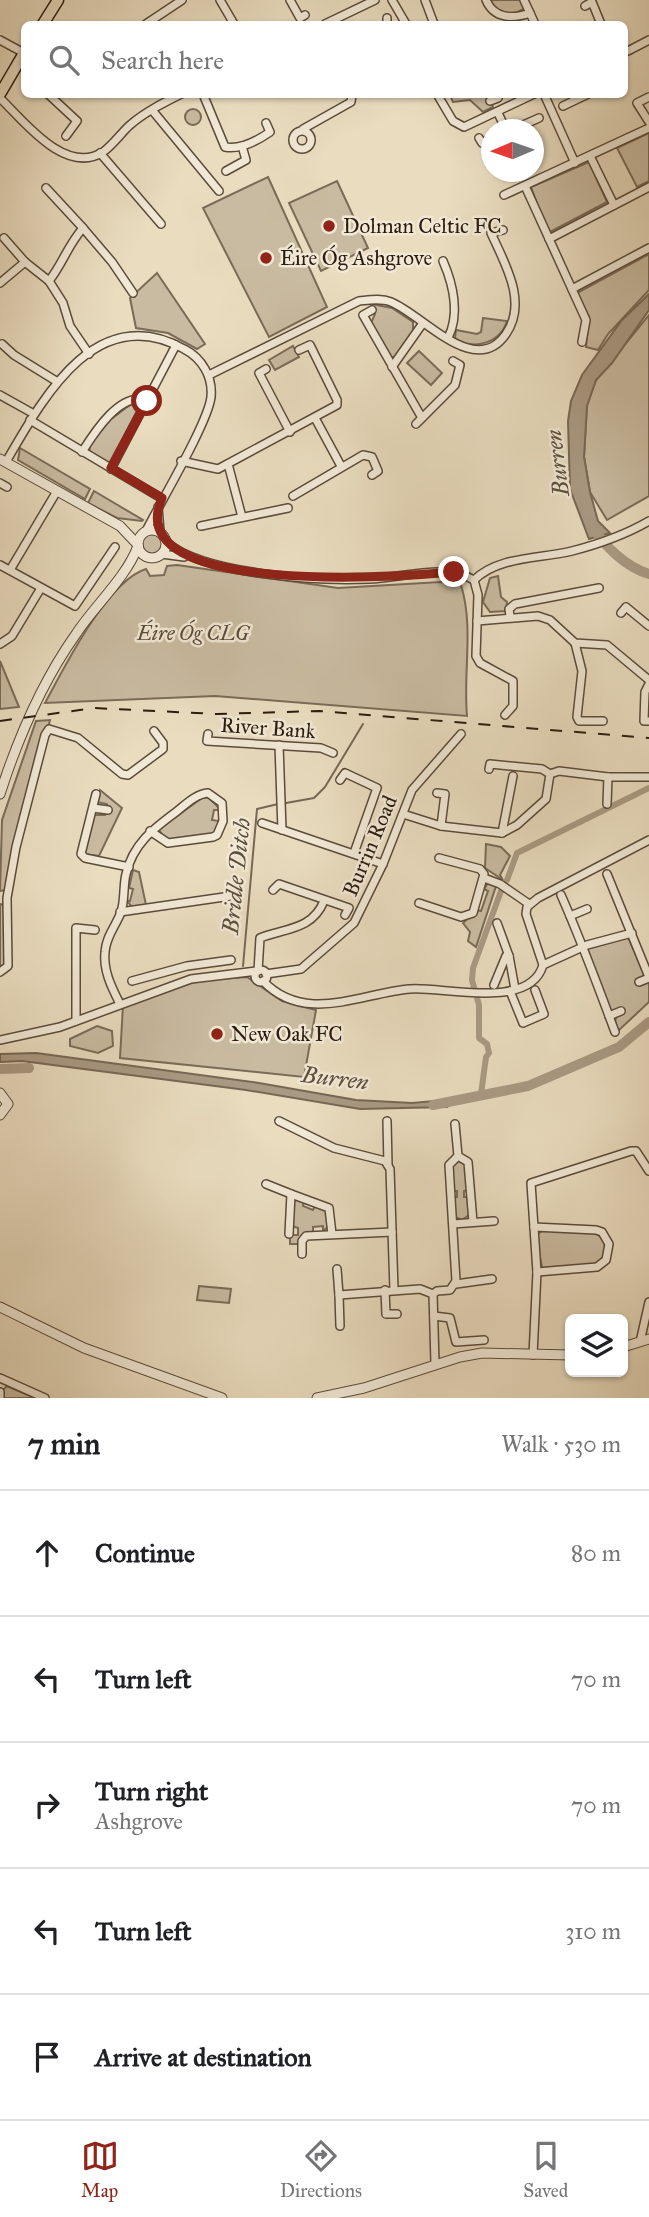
<!DOCTYPE html>
<html lang="en">
<head>
<meta charset="utf-8">
<style>
	body { margin:0; font-family:"IM FELL Great Primer",serif; background:#f6f6f6; color:#202124 }
	.controls { position:absolute; right:21px; bottom:21px; display:grid; overflow:hidden; border-radius:10px; box-shadow:0 2px 5px #0004 }
	.controls button { width:63px; height:63px; display:grid; place-items:center; padding:0; border:0; border-bottom:2px solid #e0e0e0; background:#fff; color:#202124; font:35px sans-serif }
	.compass { position:absolute; left:481px; top:119px; width:63px; height:63px; border-radius:50%; background:#fff; box-shadow:0 2px 5px #0004; rotate:268deg }
	.stop { position:absolute; width:21px; height:21px; margin:-16px; border:5px solid #8f2418; border-radius:50%; background:#fff }
	.stop.end { background:#8f2418; border-color:#fff; box-shadow:0 2px 7px #0008 }
	.list { margin:0; padding:0; list-style:none }
	h2 { display:flex; justify-content:space-between; align-items:center; height:91px; margin:0; padding:0 28px; font-size:30px }
	h2 small { font-size:23px; font-weight:400; color:#757577 }
	.list li { display:grid; grid-template-columns:46px 1fr auto; gap:21px; align-items:center; box-sizing:border-box; height:126px; padding:0 28px; border-top:2px solid #e0e0e0 }
	.list b { display:block; font-size:26px; white-space:nowrap }
	.list p { margin:0; font-size:23px; white-space:nowrap; color:#757577 }
	.list em { font-size:23px; font-style:normal; color:#757577 }
	.icon { flex:none; width:38px; height:38px; fill:none; stroke:currentColor; stroke-width:2; stroke-linecap:round; stroke-linejoin:round }
	.map { position:relative; flex:none; width:649px; height:1398px; overflow:hidden }
	.search { position:absolute; background:#fff; box-shadow:0 2px 5px #0004; left:21px; right:21px; top:21px; height:77px; display:flex; align-items:center; gap:18px; box-sizing:border-box; padding:0 24px; border-radius:10px; color:#757577; font-size:26px }
	.sheet { height:721px; background:#fff }
	nav { display:flex; justify-content:space-around; align-items:center; box-sizing:border-box; height:98px; border-top:2px solid #e0e0e0; background:#fff; font-size:19px; color:#757577 }
	nav a { display:grid; justify-items:center; gap:4px }
	nav .on { color:#8f2418 }
	.map>svg:first-child { display:block }
</style>
</head>
<body>
<div class="map">
<svg width="649" height="1398" viewBox="0 0 649 1398">
	<rect width="100%" height="100%" fill="#e9dcbf"/>
	<filter id="stains"><feTurbulence type="fractalNoise" baseFrequency=".00286" numOctaves="4"/><feColorMatrix values="0 0 0 0 .2 0 0 0 0 .09 0 0 0 0 .02 0 0 0 .5 -.17"/></filter>
	<radialGradient id="worn" r=".72"><stop offset=".6" stop-color="#630" stop-opacity="0"/><stop offset="1" stop-color="#630" stop-opacity=".3"/></radialGradient>
	<g fill="#c9bba1" stroke="#7a6b58" stroke-width="2">
		<path d="M489 0H521L524 9 511 15 495 8Z"/>
		<path d="M450 95H489L493 107 483 112 470 100 453 102Z"/>
		<circle cx="193" cy="117" r="8"/>
		<path d="M649 133V181L637 187 617 148Z"/>
		<path d="M589 162 607 202 548 233 531 187Z"/>
		<path d="M268 177 327 307 269 337 203 208Z"/>
		<path d="M337 181 368 248 321 271 289 203Z"/>
		<path d="M649 254V290L608 334 598 350 586 347 589 317 577 293Z"/>
		<path d="M157 273 205 344 197 349 168 333 136 328 130 298Z"/>
		<path d="M371 304 392 308 413 322V333L394 357H390L371 323 375 314Z"/>
		<path d="M649 315V496L607 520 590 492 584 457 587 405 596 380Z"/>
		<path d="M483 318 507 321C500 343 474 351 455 338L456 330 477 334 481 332Z"/>
		<path d="M293 346 299 357 275 370 269 360Z"/>
		<path d="M419 351 442 373 431 385 407 363Z"/>
		<path d="M135 401 141 405 110 462 107 463 90 452 89 446 110 420Z"/>
		<path d="M20 448 90 489 85 499 18 460Z"/>
		<path d="M94 491 143 520 142 521 117 518 88 503Z"/>
		<circle cx="152" cy="544" r="10"/>
		<path d="M177 565 338 588 441 582 461 585C474 627 463 672 467 716L215 696 45 703C64 668 107 581 146 569L150 576 164 575 167 566Z"/>
		<path d="M498 576 501 597 507 602 506 611 490 612 483 602 490 578Z"/>
		<path d="M0 661 19 707 0 709Z"/>
		<path d="M50 720 6 890 0 891 2 820 36 721Z"/>
		<path d="M100 790 122 808 99 856 84 854 93 815H105L109 811 107 804 97 802Z"/>
		<path d="M208 797 221 810H214L212 820 219 821 217 833 167 841 159 830 162 827 202 798Z"/>
		<path d="M486 844 501 847 510 856 500 875 503 880 485 868Z"/>
		<path d="M133 870 139 872 146 905 132 907 127 901H130L133 889 129 888Z"/>
		<path d="M488 883 496 886 476 947 468 941 470 932 463 923 477 910 481 911 488 891 484 889Z"/>
		<path d="M0 904 4 905 6 963 0 969Z"/>
		<path d="M628 937 645 975 643 977 649 982V1002L618 1031 615 1021 617 1016 610 1009 587 949Z"/>
		<path d="M247 977 282 1001 316 1010 304 1077 120 1058 123 1005 200 980Z"/>
		<path d="M97 1026 112 1031 113 1046 98 1053 70 1046V1039Z"/>
		<path d="M458 1161 465 1164 468 1190 464 1191V1197H468L469 1215 462 1220 455 1217 453 1198 457 1197V1191H452V1165Z"/>
		<path d="M299 1199 304 1202 303 1206 313 1210 315 1206 326 1210 328 1227 323 1231V1226L313 1227V1232L301 1236 300 1244H290V1235H298V1228L292 1226 294 1201Z"/>
		<path d="M544 1230 594 1231 605 1241 604 1258 598 1264 542 1268 536 1235Z"/>
		<path d="M199 1286 231 1289 229 1303 197 1300Z"/>
		<path d="M7 1386 35 1398H3V1390Z"/>
	</g>
	<g fill="#a99a83" stroke="#776755" stroke-width="2">
		<path d="M649 294V310L612 363 596 380 587 406 584 457 590 492 598 521 610 533 589 539 570 489 568 421 571 401 582 375 622 320Z"/>
		<path d="M36 1053 259 1083 356 1100 412 1103 445 1100 447 1107 360 1109 246 1090 22 1061 0 1062V1054Z"/>
	</g>
	<g fill="none" stroke-linecap="round" stroke-linejoin="round">
		<g stroke="#776755" stroke-width="2">
			<path d="M286 803 314 798 325 787 363 724"/>
			<path d="M243 966 257 809 278 804"/>
		</g>
		<g stroke="#a99a83" stroke-width="6">
			<path d="M507 880 517 853 649 788"/>
			<path d="M481 1094 486 1057 489 1053 487 1044 479 1038V1005L472 980 473 968 501 891"/>
		</g>
		<g stroke="#a99a83" stroke-width="10">
			<path d="M592 526C604 546 626 567 649 574"/>
			<path d="M0 1069 29 1068"/>
			<path d="M433 1105 528 1086 619 1047 649 1022"/>
		</g>
		<g stroke="#5b4b3b" stroke-width="10">
			<g id="minor">
				<path d="M220 0 234 24"/>
				<path d="M290 0 300 18 305 15"/>
				<path d="M392 0 406 24"/>
				<path d="M425 0 434 24"/>
				<path d="M486 0C494 19 513 19 530 13"/>
				<path d="M524 0 535 24"/>
				<path d="M585 6 592 2 601 24"/>
				<path d="M146 24 182 0"/>
				<path d="M325 24 375 0"/>
				<path d="M387 24V18"/>
				<path d="M0 40 24 53"/>
				<path d="M624 53 649 40"/>
				<path d="M48 94 77 121 66 136"/>
				<path d="M203 94 225 147C241 150 257 141 270 132L266 123"/>
				<path d="M437 94 453 121 464 127 534 94"/>
				<path d="M544 94 575 163"/>
				<path d="M649 97 637 103 649 122"/>
				<path d="M0 98C23 120 65 176 103 152 113 145 121 133 130 125 145 112 163 103 181 94"/>
				<path d="M490 101 498 98 496 94"/>
				<path d="M563 106 588 94"/>
				<path d="M152 110 219 191"/>
				<path d="M498 113 506 130"/>
				<path d="M303 129 351 102 352 94"/>
				<path d="M512 130 539 118"/>
				<circle cx="302" cy="140" r="9"/>
				<path d="M479 138 482 143 491 138"/>
				<path d="M100 153 161 224"/>
				<path d="M590 156 614 205"/>
				<path d="M226 171 246 160 242 146"/>
				<path d="M525 186 586 320 582 342"/>
				<path d="M46 188 83 228"/>
				<path d="M504 195 649 128"/>
				<path d="M4 238 25 262 49 281 63 303 70 326 89 354"/>
				<path d="M549 239 649 187"/>
				<path d="M443 261C453 284 460 314 448 338"/>
				<path d="M49 281C63 263 68 245 83 228L112 262 133 293"/>
				<path d="M0 283 25 262"/>
				<path d="M572 289 649 248"/>
				<path d="M372 310 363 315 422 418"/>
				<path d="M2 344 14 355 56 381"/>
				<path d="M392 367 423 323"/>
				<path d="M266 369 259 373 290 432"/>
				<path d="M209 375 359 301C370 300 381 298 391 302 423 315 475 379 506 334 528 302 505 264 491 233L503 230"/>
				<path d="M0 395 34 414"/>
				<path d="M315 418 341 466"/>
				<path d="M30 420 161 498"/>
				<path d="M416 424 455 385 460 365 453 361"/>
				<path d="M82 452C94 433 121 390 147 401"/>
				<path d="M181 461 218 469 337 405V400L310 345 299 350"/>
				<path d="M6 462C43 398 96 300 184 349 202 358 213 377 211 397 208 423 160 503 146 531"/>
				<path d="M228 464 242 517"/>
				<path d="M111 469 176 345"/>
				<path d="M0 483 7 487"/>
				<path d="M293 496 363 455 372 457 378 471 372 475"/>
				<path d="M158 507 160 532"/>
				<path d="M201 526 288 508"/>
				<path d="M166 542C205 575 317 581 369 579 401 578 446 563 474 580 499 556 539 559 572 551 599 544 625 535 649 521"/>
				<path d="M162 554 184 557"/>
				<path d="M0 565 75 606 115 547"/>
				<path d="M10 570 57 491"/>
				<path d="M474 580 478 595 476 656 480 663 513 681V706L505 715"/>
				<path d="M621 613 626 607 649 626"/>
				<path d="M510 616 509 609 515 604 599 588"/>
				<path d="M477 621 538 616 550 620 575 643 607 645 649 680"/>
				<path d="M575 643 582 671 577 717 579 721H603"/>
				<path d="M0 644 12 636 41 588"/>
				<path d="M649 684 645 692 644 721H649"/>
				<path d="M208 734 207 741 321 748 333 753"/>
				<path d="M279 745 282 830"/>
				<path d="M489 769 490 764 542 769 550 774 559 771 608 777"/>
				<path d="M340 780 345 773 377 788 354 853"/>
				<path d="M437 793 445 794 441 826"/>
				<path d="M96 794 81 854 85 858 129 867"/>
				<path d="M607 804 608 777H649"/>
				<path d="M93 808 108 810"/>
				<path d="M403 814 441 826 502 833 517 825 546 799 550 774"/>
				<path d="M262 823 383 864"/>
				<path d="M502 833 513 776"/>
				<path d="M607 874 649 977"/>
				<path d="M484 878 500 884 529 904"/>
				<path d="M273 890 279 884 349 908 345 915"/>
				<path d="M561 895C581 940 598 986 615 1032"/>
				<path d="M419 903 461 917 473 913 484 874 480 869 439 858"/>
				<path d="M120 912 238 895"/>
				<path d="M570 916 587 909"/>
				<path d="M497 923 509 956"/>
				<path d="M543 965 587 945 632 933"/>
				<circle cx="261" cy="976" r="6"/>
				<path d="M258 971 260 938C286 928 312 930 324 901"/>
				<path d="M0 972 8 966 7 898 16 847 45 735 49 729 78 738 122 774 128 775 163 749V743L154 731"/>
				<path d="M266 974 301 969 354 923 383 864 412 790 461 734"/>
				<path d="M132 981 187 966 231 960"/>
				<path d="M263 981C305 1025 361 993 410 989 442 986 530 1011 543 965L526 914 527 907 538 898 649 840"/>
				<path d="M639 982 649 978"/>
				<path d="M494 985 506 956H509L515 989"/>
				<path d="M510 991 523 1023 544 1014 535 990"/>
				<path d="M120 1004C112 988 103 971 105 952 106 936 116 926 121 912 125 900 123 886 126 874 133 844 153 829 176 812 186 804 196 794 208 793L222 803 223 821 217 835 213 837 168 843 150 831"/>
				<path d="M609 1016 621 1011"/>
				<path d="M76 1021V928L95 930"/>
				<path d="M0 1040 60 1027 191 979 257 971"/>
				<path d="M279 1121 334 1148 385 1161 390 1169 394 1290"/>
				<path d="M387 1121 388 1165"/>
				<path d="M458 1156 468 1162 473 1222"/>
				<path d="M266 1184 291 1194"/>
				<path d="M453 1224 494 1221"/>
				<path d="M534 1227 596 1230 602 1232 609 1244 606 1260 597 1267 537 1272"/>
				<path d="M289 1234 291 1194 329 1208 332 1234"/>
				<path d="M302 1254V1241L306 1236 392 1232"/>
				<path d="M337 1269 339 1295 420 1289 433 1294"/>
				<path d="M456 1284 492 1279"/>
				<path d="M385 1290 386 1314H397"/>
				<path d="M433 1294 437 1291 450 1290 456 1281 449 1165 458 1156 455 1124"/>
				<path d="M433 1294 435 1363"/>
				<path d="M339 1295 340 1326"/>
				<path d="M434 1316 450 1318 456 1342 484 1340"/>
				<path d="M640 1342 649 1302"/>
				<path d="M533 1355 537 1272 531 1183 631 1151H636L649 1171"/>
				<path d="M0 1378 45 1398"/>
				<path d="M0 1392V1398"/>
			</g>
		</g>
		<g stroke="#5b4b3b" stroke-width="11">
			<g id="tertiary">
				<path d="M0 459 120 526 138 545"/>
				<circle cx="152" cy="544" r="14"/>
				<path d="M0 794C18 738 42 682 76 634 95 605 126 578 138 546"/>
				<path d="M0 1093 8 1104 0 1115"/>
				<path d="M0 1307 84 1348 222 1398"/>
				<path d="M623 1347 649 1339"/>
				<path d="M317 1398 364 1388 460 1357 482 1353 570 1355"/>
			</g>
		</g>
		<g stroke="#2c1b0f" stroke-width="13">
			<g id="primary">
				<path d="M43 24 58 0"/>
				<path d="M0 94 24 53"/>
			</g>
		</g>
		<use href="#minor" stroke="#f1e8d5" stroke-width="7"/>
		<use href="#tertiary" stroke="#f1e8d5" stroke-width="9"/>
		<use href="#primary" stroke="#e9dcbf" stroke-width="10"/>
		<path stroke="#2c1b0f" stroke-width="2" stroke-dasharray="12 12" stroke-linecap="butt" d="M0 721 94 708 217 714 319 711 649 738"/>
	</g>
	<g fill="none" stroke-linecap="round" stroke-linejoin="round">
		<path stroke="#8f2418" stroke-width="9" d="M147 401 111 468 162 498C118 599 407 576 454 572"/>
	</g>
	<g fill="#8f2418" stroke="#f1e8d5" stroke-width="2.5">
		<circle cx="329" cy="226" r="7"/>
		<circle cx="266" cy="258" r="7"/>
		<circle cx="217" cy="1034" r="7"/>
	</g>
	<g text-anchor="middle" dominant-baseline="central" stroke-width="5" stroke-linejoin="round" paint-order="stroke">
		<g font-size="21" fill="#2c1b0f" stroke="#f1e8d5" text-anchor="start">
			<text x="343" y="226">Dolman Celtic FC</text>
			<text x="280" y="258">Éire Óg Ashgrove</text>
			<text x="231" y="1034">New Oak FC</text>
		</g>
		<g font-size="21" font-style="italic" fill="#5b4b3b" stroke="#f1e8d5">
			<text x="193" y="633">Éire Óg CLG</text>
		</g>
		<g font-size="21" fill="#2c1b0f" stroke="#f1e8d5">
			<text transform="translate(268 728) rotate(4)">River Bank</text>
			<text transform="translate(370 846) rotate(-67)">Burrin Road</text>
		</g>
		<g font-size="23" font-style="italic" fill="#5e4e3d" stroke="#f1e8d5">
			<text transform="translate(557 463) rotate(-97)">Burren</text>
			<text transform="translate(236 876) rotate(-84)">Bridle Ditch</text>
			<text transform="translate(335 1078) rotate(7)">Burren</text>
		</g>
	</g>
	<rect width="100%" height="100%" filter="url(#stains)"/>
	<rect width="100%" height="100%" fill="url(#worn)"/>
</svg>
<div class="controls">
<button><svg class="icon" aria-label="layers" viewBox="0 0 24 24"><path d="M12 4l9 5-9 5-9-5zM3 14l9 5 9-5"/></svg></button>
</div>
<svg class="compass" viewBox="-18 -18 36 36"><path d="M0-13l5 13h-10z" fill="#e53935"/><path d="M0 13l5-13h-10z" fill="#757577"/></svg>
<div class="stop" style="left:147px;top:401px"></div>
<div class="stop end" style="left:454px;top:572px"></div>
<div class="search"><svg class="icon" aria-label="search" viewBox="0 0 24 24"><circle cx="10" cy="10" r="6"/><path d="M15 15l6 6"/></svg>Search here</div>
</div>
<section class="sheet">
<h2>7 min<small>Walk · 530 m</small></h2>
<ul class="list">
<li><svg class="icon" aria-label="ahead" viewBox="0 0 24 24"><path d="M12 20V5M6 11l6-6 6 6"/></svg><div><b>Continue</b></div><em>80 m</em></li>
<li><svg class="icon" aria-label="left" viewBox="0 0 24 24"><path d="M17 20v-9H6M10 6l-5 5 5 5"/></svg><div><b>Turn left</b></div><em>70 m</em></li>
<li><svg class="icon" aria-label="right" viewBox="0 0 24 24"><path d="M7 20v-9h11M14 6l5 5-5 5"/></svg><div><b>Turn right</b><p>Ashgrove</p></div><em>70 m</em></li>
<li><svg class="icon" aria-label="left" viewBox="0 0 24 24"><path d="M17 20v-9H6M10 6l-5 5 5 5"/></svg><div><b>Turn left</b></div><em>310 m</em></li>
<li><svg class="icon" aria-label="arrive" viewBox="0 0 24 24"><path d="M6 21V4h12l-3 4 3 4H6"/></svg><div><b>Arrive at destination</b></div></li>
</ul>
</section>
<nav>
<a class="on"><svg class="icon" aria-label="map" viewBox="0 0 24 24"><path d="M3 6l6-2 6 2 6-2v14l-6 2-6-2-6 2zM9 4v14M15 6v14"/></svg>Map</a>
<a><svg class="icon" aria-label="directions" viewBox="0 0 24 24"><path d="M12 3l9 9-9 9-9-9zM9 14v-3h6M13 9l2 2-2 2"/></svg>Directions</a>
<a><svg class="icon" aria-label="saved" viewBox="0 0 24 24"><path d="M7 4h10v16l-5-4-5 4z"/></svg>Saved</a>
</nav>
</body>
</html>
